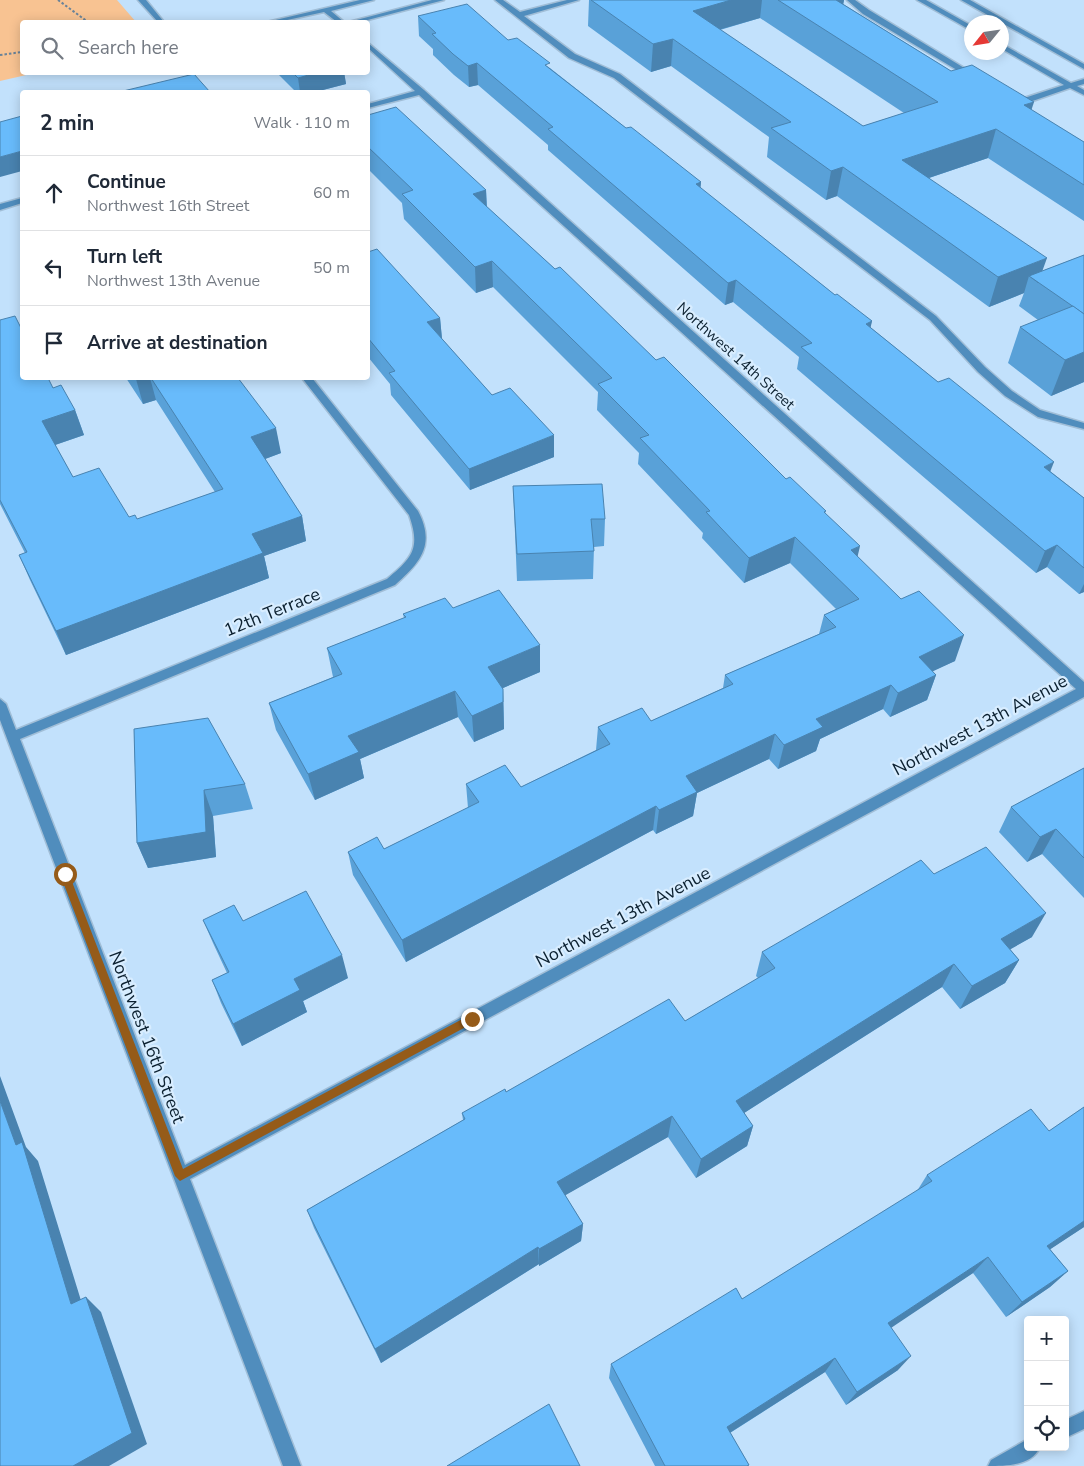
<!DOCTYPE html>
<html lang="en">
<head>
<meta charset="utf-8">
<style>
	body { margin:0; font-family:"Nunito Sans",sans-serif; background:#f2f2f3; color:#1f2937 }
	.controls { position:absolute; right:15px; bottom:15px; display:grid; overflow:hidden; border-radius:5px; box-shadow:0 2px 12px #0003 }
	.controls button { width:45px; height:45px; display:grid; place-items:center; padding:0; border:0; border-bottom:1px solid #e0e1e3; background:#fff; color:#1f2937; font:25px sans-serif }
	.compass { position:absolute; left:964px; top:15px; width:45px; height:45px; border-radius:50%; background:#fff; box-shadow:0 2px 12px #0003; rotate:240deg }
	.stop { position:absolute; width:15px; height:15px; margin:-11px; border:4px solid #955b19; border-radius:50%; background:#fff }
	.stop.end { background:#955b19; border-color:#fff; box-shadow:0 1px 5px #0008 }
	.list { margin:0; padding:0; list-style:none }
	h2 { display:flex; justify-content:space-between; align-items:center; height:65px; margin:0; padding:0 20px; font-size:21px }
	h2 small { font-size:16px; font-weight:400; color:#747a83 }
	.list li { display:grid; grid-template-columns:32px 1fr auto; gap:15px; align-items:center; box-sizing:border-box; height:75px; padding:0 20px; border-top:1px solid #e0e1e3 }
	.list b { display:block; font-size:19px; white-space:nowrap }
	.list p { margin:0; font-size:16px; white-space:nowrap; color:#747a83 }
	.list em { font-size:16px; font-style:normal; color:#747a83 }
	.icon { flex:none; width:28px; height:28px; fill:none; stroke:currentColor; stroke-width:2; stroke-linecap:round; stroke-linejoin:round }
	.map { position:relative; flex:none; width:1084px; height:1466px; overflow:hidden }
	.search { position:absolute; background:#fff; box-shadow:0 2px 12px #0003; left:20px; top:20px; width:350px; height:55px; display:flex; align-items:center; gap:12px; box-sizing:border-box; padding:0 18px; border-radius:5px; color:#747a83; font-size:19px }
	.panel { position:absolute; background:#fff; box-shadow:0 2px 12px #0003; left:20px; top:90px; width:350px; height:290px; border-radius:5px }
	.map>svg:first-child { display:block }
</style>
</head>
<body>
<div class="map">
<svg width="1084" height="1466" viewBox="0 0 1084 1466">
	<rect width="100%" height="100%" fill="#c2e1fc"/>
	<path fill="#f8c392" d="M0 0H117L136 22H22V72L35 73 0 81Z"/>
	<g fill="none" stroke-linecap="round" stroke-linejoin="round">
		<g stroke="#a1bed7" stroke-width="3">
			<g id="minor">
				<path d="M138 0H146L164 22H158Z"/>
				<path d="M360 0H374L331 11 344 22H337L324 12 278 22H267Z"/>
				<path d="M432 0H444L360 22H349Z"/>
				<path d="M495 0H503L520 12 567 0H579L524 16 575 54 620 74 936 316 985 367 1012 391 1040 410 1084 423V429L1038 417 1005 396 978 372 930 320 614 78 569 58Z"/>
				<path d="M847 0H855L869 10 979 77 972 79 863 14Z"/>
				<path d="M917 0H926L972 26V31Z"/>
				<path d="M961 0H970L1084 64V69Z"/>
				<path d="M368 43 424 90 1084 682V697L190 1179 301 1466H283L0 720V699L6 704 16 730 387 579C412 558 421 549 409 515L302 378H312L418 511C436 545 420 563 395 585L20 739 185 1165 1076 689 419 95 368 108V104L415 91 368 48Z"/>
				<path d="M1002 44 1071 83 1084 79V84L1077 86 1084 90V95L1070 88 1021 105H1015V101L1064 85 1002 49Z"/>
				<path d="M22 198V203L0 210V204Z"/>
				<path d="M1084 1411V1429L1065 1438V1420Z"/>
				<path d="M1028 1439V1447H1040C1032 1466 1006 1466 988 1466L991 1460Z"/>
			</g>
		</g>
		<g stroke="#698399" stroke-width="2" stroke-dasharray="2.5 2" stroke-linecap="butt">
			<path d="M58 0 88 22"/>
			<path d="M0 55 22 52"/>
		</g>
		<use href="#minor" fill="#508dbd" fill-rule="evenodd"/>
	</g>
	<g fill="#59a1d8" fill-rule="evenodd">
		<path d="M589 0H844L843 4 951 71 1031 110 1084 142V221L988 158 929 178 1042 271 1084 255V382L1051 396 1008 363 1020 327 1038 320 1019 306 1024 293 989 307 837 196 826 200 767 157 769 137 671 66 651 72 588 26ZM760 18 904 113 863 126 720 30Z"/>
		<path d="M418 16 508 40 550 68 626 128 701 182 700 188 835 295 872 321 870 327 938 382 1084 498V592L1079 594 1047 567 1036 573 797 369 799 357 733 302 725 305 548 150V145L478 85 469 87 454 75 433 55V49L419 36Z"/>
		<path d="M276 72H344L346 84 315 92H296Z"/>
		<path d="M368 115 486 190 487 207 555 269 656 360 786 479 826 511 825 513 858 557 955 661 932 671 936 675 927 700 890 717 883 709 820 739 816 751 778 769 769 759 697 793 693 816 656 834 653 830 406 962 353 875 348 852 384 849 468 808 466 784 521 787 596 750 598 727 651 721 723 688 725 675 819 634 824 615 836 609 790 563 744 583 702 538 703 533 638 464 639 453 597 410 598 392 493 287 476 293 404 219 402 203 368 169Z"/>
		<path d="M368 252 440 318 442 339 492 395 554 457 470 490 391 395 390 384 368 357Z"/>
		<path d="M0 320 53 388 75 410 84 435 55 445 73 477 129 517 137 519 215 492 156 400 143 404 126 378H238L281 453 265 459 302 516 306 541 264 556 269 578 66 655 30 580 19 555 25 553 0 504Z"/>
		<path d="M513 486 605 519 604 546 594 547 593 579 517 581Z"/>
		<path d="M453 608 540 672 503 688 504 729 474 742 458 717 360 759 364 778 315 800 276 730 269 703 333 677 327 648 404 618 403 614Z"/>
		<path d="M134 729 245 784 253 809 213 816 216 857 148 868 137 843Z"/>
		<path d="M1084 768V898L1042 854 1027 862 999 832 1011 807Z"/>
		<path d="M934 874 1032 937 1010 949 1019 960 1005 983 960 1009 942 987 744 1113 753 1126 747 1146 696 1178 668 1137 565 1195 583 1224 581 1241 539 1266V1264L381 1363 314 1228 307 1210 463 1120 462 1113 506 1092 685 1021 758 978 756 976 762 952Z"/>
		<path d="M203 920 243 921 348 978 303 1001 307 1012 242 1046 221 1003 212 980 227 973 213 943Z"/>
		<path d="M1084 1107V1227L1050 1249 1068 1271 1050 1287 1006 1317 973 1273 891 1327 898 1370 846 1405 825 1372 730 1433 749 1465 748 1466H655L609 1378 611 1364 742 1299 917 1191 927 1175 1049 1131Z"/>
	</g>
	<g fill="#4983b0">
		<path d="M731 0H762L760 18 690 38 693 11Z"/>
		<path d="M826 0H844L841 17Z"/>
		<path d="M673 39 671 66 651 72 653 44Z"/>
		<path d="M477 63 478 85 469 87 468 66Z"/>
		<path d="M319 72H344L346 84 315 92H300L298 78Z"/>
		<path d="M1034 102 1025 130 1024 105Z"/>
		<path d="M996 129 988 158 896 189 902 160Z"/>
		<path d="M22 151V171L0 177V157Z"/>
		<path d="M843 167 837 196 826 200 831 171Z"/>
		<path d="M701 182 699 204 696 184Z"/>
		<path d="M486 190 487 215 473 194Z"/>
		<path d="M1047 258 1038 283 1029 276 1024 293 989 307 998 277Z"/>
		<path d="M492 261 493 287 476 293 475 267Z"/>
		<path d="M736 280 733 302 725 305 728 283Z"/>
		<path d="M440 318 442 339 427 322Z"/>
		<path d="M872 321 867 344 866 324Z"/>
		<path d="M1084 352V382L1051 396 1065 360Z"/>
		<path d="M141 378H150L156 400 143 404 136 379Z"/>
		<path d="M75 410 84 435 52 446 42 421Z"/>
		<path d="M276 428 281 453 257 462 251 437Z"/>
		<path d="M554 435V457L470 490 469 469Z"/>
		<path d="M1054 462 1045 485 1044 467Z"/>
		<path d="M302 516 306 541 264 556 269 578 66 655 56 631 252 534Z"/>
		<path d="M795 537 790 563 744 583 749 558Z"/>
		<path d="M1057 545 1047 567 1036 573 1045 551Z"/>
		<path d="M860 546 854 572 851 550Z"/>
		<path d="M1084 584V592L1079 594Z"/>
		<path d="M964 635 955 661 910 682 919 657Z"/>
		<path d="M540 645V672L489 694 488 667Z"/>
		<path d="M936 675 927 700 890 717 898 693Z"/>
		<path d="M891 685 883 709 820 739 816 751 778 769 784 745 816 719Z"/>
		<path d="M503 689 504 729 474 742 472 716Z"/>
		<path d="M455 691 458 717 360 759 364 778 315 800 308 774 348 736Z"/>
		<path d="M775 734 769 759 697 793 693 816 656 834 659 810 686 776Z"/>
		<path d="M204 790 213 816 216 857 148 868 137 843Z"/>
		<path d="M656 806 653 830 406 962 402 940Z"/>
		<path d="M1056 829 1042 854 1027 862 1040 837Z"/>
		<path d="M1046 913 1032 937 988 962 1001 939Z"/>
		<path d="M342 955 348 978 303 1001 307 1012 242 1046 233 1024 294 979Z"/>
		<path d="M1019 960 1005 983 960 1009 972 986Z"/>
		<path d="M954 964 942 987 730 1122 736 1101Z"/>
		<path d="M0 1076 26 1147 38 1161 87 1320 71 1304 0 1101Z"/>
		<path d="M672 1116 668 1137 557 1200V1182Z"/>
		<path d="M753 1126 747 1146 696 1178 701 1159Z"/>
		<path d="M1084 1221V1227L1031 1262 1047 1246Z"/>
		<path d="M583 1224 581 1241 539 1266V1249Z"/>
		<path d="M538 1247 539 1264 381 1363 375 1349Z"/>
		<path d="M988 1257 973 1273 876 1338 888 1323Z"/>
		<path d="M1068 1271 1050 1287 1006 1317 1022 1302Z"/>
		<path d="M86 1297 101 1312 147 1444 109 1466H73Z"/>
		<path d="M911 1356 898 1370 846 1405 857 1392Z"/>
		<path d="M835 1358 825 1372 720 1439 727 1427Z"/>
	</g>
	<g fill="#68bbfb" stroke="#4983b0">
		<path d="M591 0H731L693 11 863 126 938 102 778 0H836L951 71 972 65 1034 102 1024 105 1084 142V185L996 129 902 160 1047 258 998 277 843 167 831 171 771 128 791 122 673 39 653 44Z"/>
		<path d="M467 4 508 40 517 38 550 63 545 65 626 128 631 127 701 182 696 184 835 295 837 294 872 321 866 324 938 382 949 378 1054 462 1044 467 1084 498V568L1057 545 1045 551 801 347 812 343 736 280 728 283 548 129 553 127 477 63 468 66 453 54 432 34 436 33 418 16Z"/>
		<path d="M292 72H319L298 78Z"/>
		<path d="M194 74 210 92H119Z"/>
		<path d="M396 107 486 190 473 194 555 269 560 267 656 360 664 357 786 479 790 477 826 511 824 512 860 546 851 550 901 599 919 591 964 635 919 657 936 675 898 693 891 685 816 719 823 727 784 745 775 734 686 776 697 792 659 810 656 806 402 940 348 852 377 837 384 849 479 802 466 784 505 765 521 787 610 744 598 727 642 708 651 721 733 684 725 675 836 627 824 615 859 599 795 537 749 558 706 512 710 511 640 438 649 435 598 384 612 378 492 261 475 267 402 194 413 190 368 147V115Z"/>
		<path d="M22 116V151L0 157V122Z"/>
		<path d="M377 249 440 318 427 322 492 395 510 388 554 435 469 469 389 373 395 371 368 338V252Z"/>
		<path d="M1084 255V314L1029 276Z"/>
		<path d="M1073 306 1084 314V352L1065 360 1020 327Z"/>
		<path d="M15 316 22 330V378H48L53 388 61 385 75 410 42 421 73 477 99 468 129 517 135 515 137 519 223 489 151 378H238L276 428 251 437 302 516 252 534 263 553 56 631 19 555 27 552 0 500V320Z"/>
		<path d="M602 484 605 519H591L594 551 517 554 513 486Z"/>
		<path d="M499 590 540 645 488 667 503 689V702L472 716 455 691 348 736 359 752 308 774 269 703 342 674 327 648 406 617 403 614 445 598 453 608Z"/>
		<path d="M208 718 245 784 204 790 206 832 137 843 134 729Z"/>
		<path d="M1084 768V858L1056 829 1040 837 1011 807Z"/>
		<path d="M986 847 1046 913 1001 939 1019 960 972 986 954 964 736 1101 753 1126 701 1159 672 1116 557 1182 583 1224 539 1249 538 1247 375 1349 307 1210 465 1119 462 1113 505 1089 506 1092 669 999 685 1021 775 968 762 952 921 860 934 874Z"/>
		<path d="M306 891 342 955 294 979 300 990 233 1024 212 980 229 972 203 920 234 905 243 921Z"/>
		<path d="M0 1101 16 1145 22 1142 71 1304 86 1297 132 1433 73 1466H0Z"/>
		<path d="M1084 1107V1221L1047 1246 1068 1271 1022 1302 988 1257 888 1323 911 1356 857 1392 835 1358 727 1427 749 1465 747 1466H665L611 1364 736 1288 742 1299 932 1181 927 1175 1031 1109 1049 1131Z"/>
		<path d="M549 1404 580 1466H447Z"/>
	</g>
	<path fill="#955b19" d="M65 870 69 874 183 1169 468 1016H475L477 1019 475 1022 180 1181 175 1176 60 874Z"/>
	<g text-anchor="middle" dominant-baseline="central" stroke-width="4.5" stroke-linejoin="round" paint-order="stroke">
		<g font-size="15" fill="#0b2030" stroke="#d8edff">
			<text transform="translate(736 356) rotate(42)">Northwest 14th Street</text>
		</g>
		<g font-size="18" fill="#0b2030" stroke="#d8edff">
			<text transform="translate(272 612) rotate(-22)">12th Terrace</text>
			<text transform="translate(980 725) rotate(-28)">Northwest 13th Avenue</text>
			<text transform="translate(623 917) rotate(-28)">Northwest 13th Avenue</text>
			<text transform="translate(147 1037) rotate(69)">Northwest 16th Street</text>
		</g>
	</g>
</svg>
<div class="controls">
<button>+</button>
<button>−</button>
<button><svg class="icon" aria-label="locate" viewBox="0 0 24 24"><circle cx="12" cy="12" r="6"/><path d="M12 2v4M12 18v4M2 12h4M18 12h4"/></svg></button>
</div>
<svg class="compass" viewBox="-18 -18 36 36"><path d="M0-13l5 13h-10z" fill="#e53935"/><path d="M0 13l5-13h-10z" fill="#747a83"/></svg>
<div class="stop" style="left:65px;top:874px"></div>
<div class="stop end" style="left:472px;top:1019px"></div>
<div class="search"><svg class="icon" aria-label="search" viewBox="0 0 24 24"><circle cx="10" cy="10" r="6"/><path d="M15 15l6 6"/></svg>Search here</div>
<section class="panel">
<h2>2 min<small>Walk · 110 m</small></h2>
<ul class="list">
<li><svg class="icon" aria-label="ahead" viewBox="0 0 24 24"><path d="M12 20V5M6 11l6-6 6 6"/></svg><div><b>Continue</b><p>Northwest 16th Street</p></div><em>60 m</em></li>
<li><svg class="icon" aria-label="left" viewBox="0 0 24 24"><path d="M17 20v-9H6M10 6l-5 5 5 5"/></svg><div><b>Turn left</b><p>Northwest 13th Avenue</p></div><em>50 m</em></li>
<li><svg class="icon" aria-label="arrive" viewBox="0 0 24 24"><path d="M6 21V4h12l-3 4 3 4H6"/></svg><div><b>Arrive at destination</b></div></li>
</ul>
</section>
</div>
</body>
</html>
